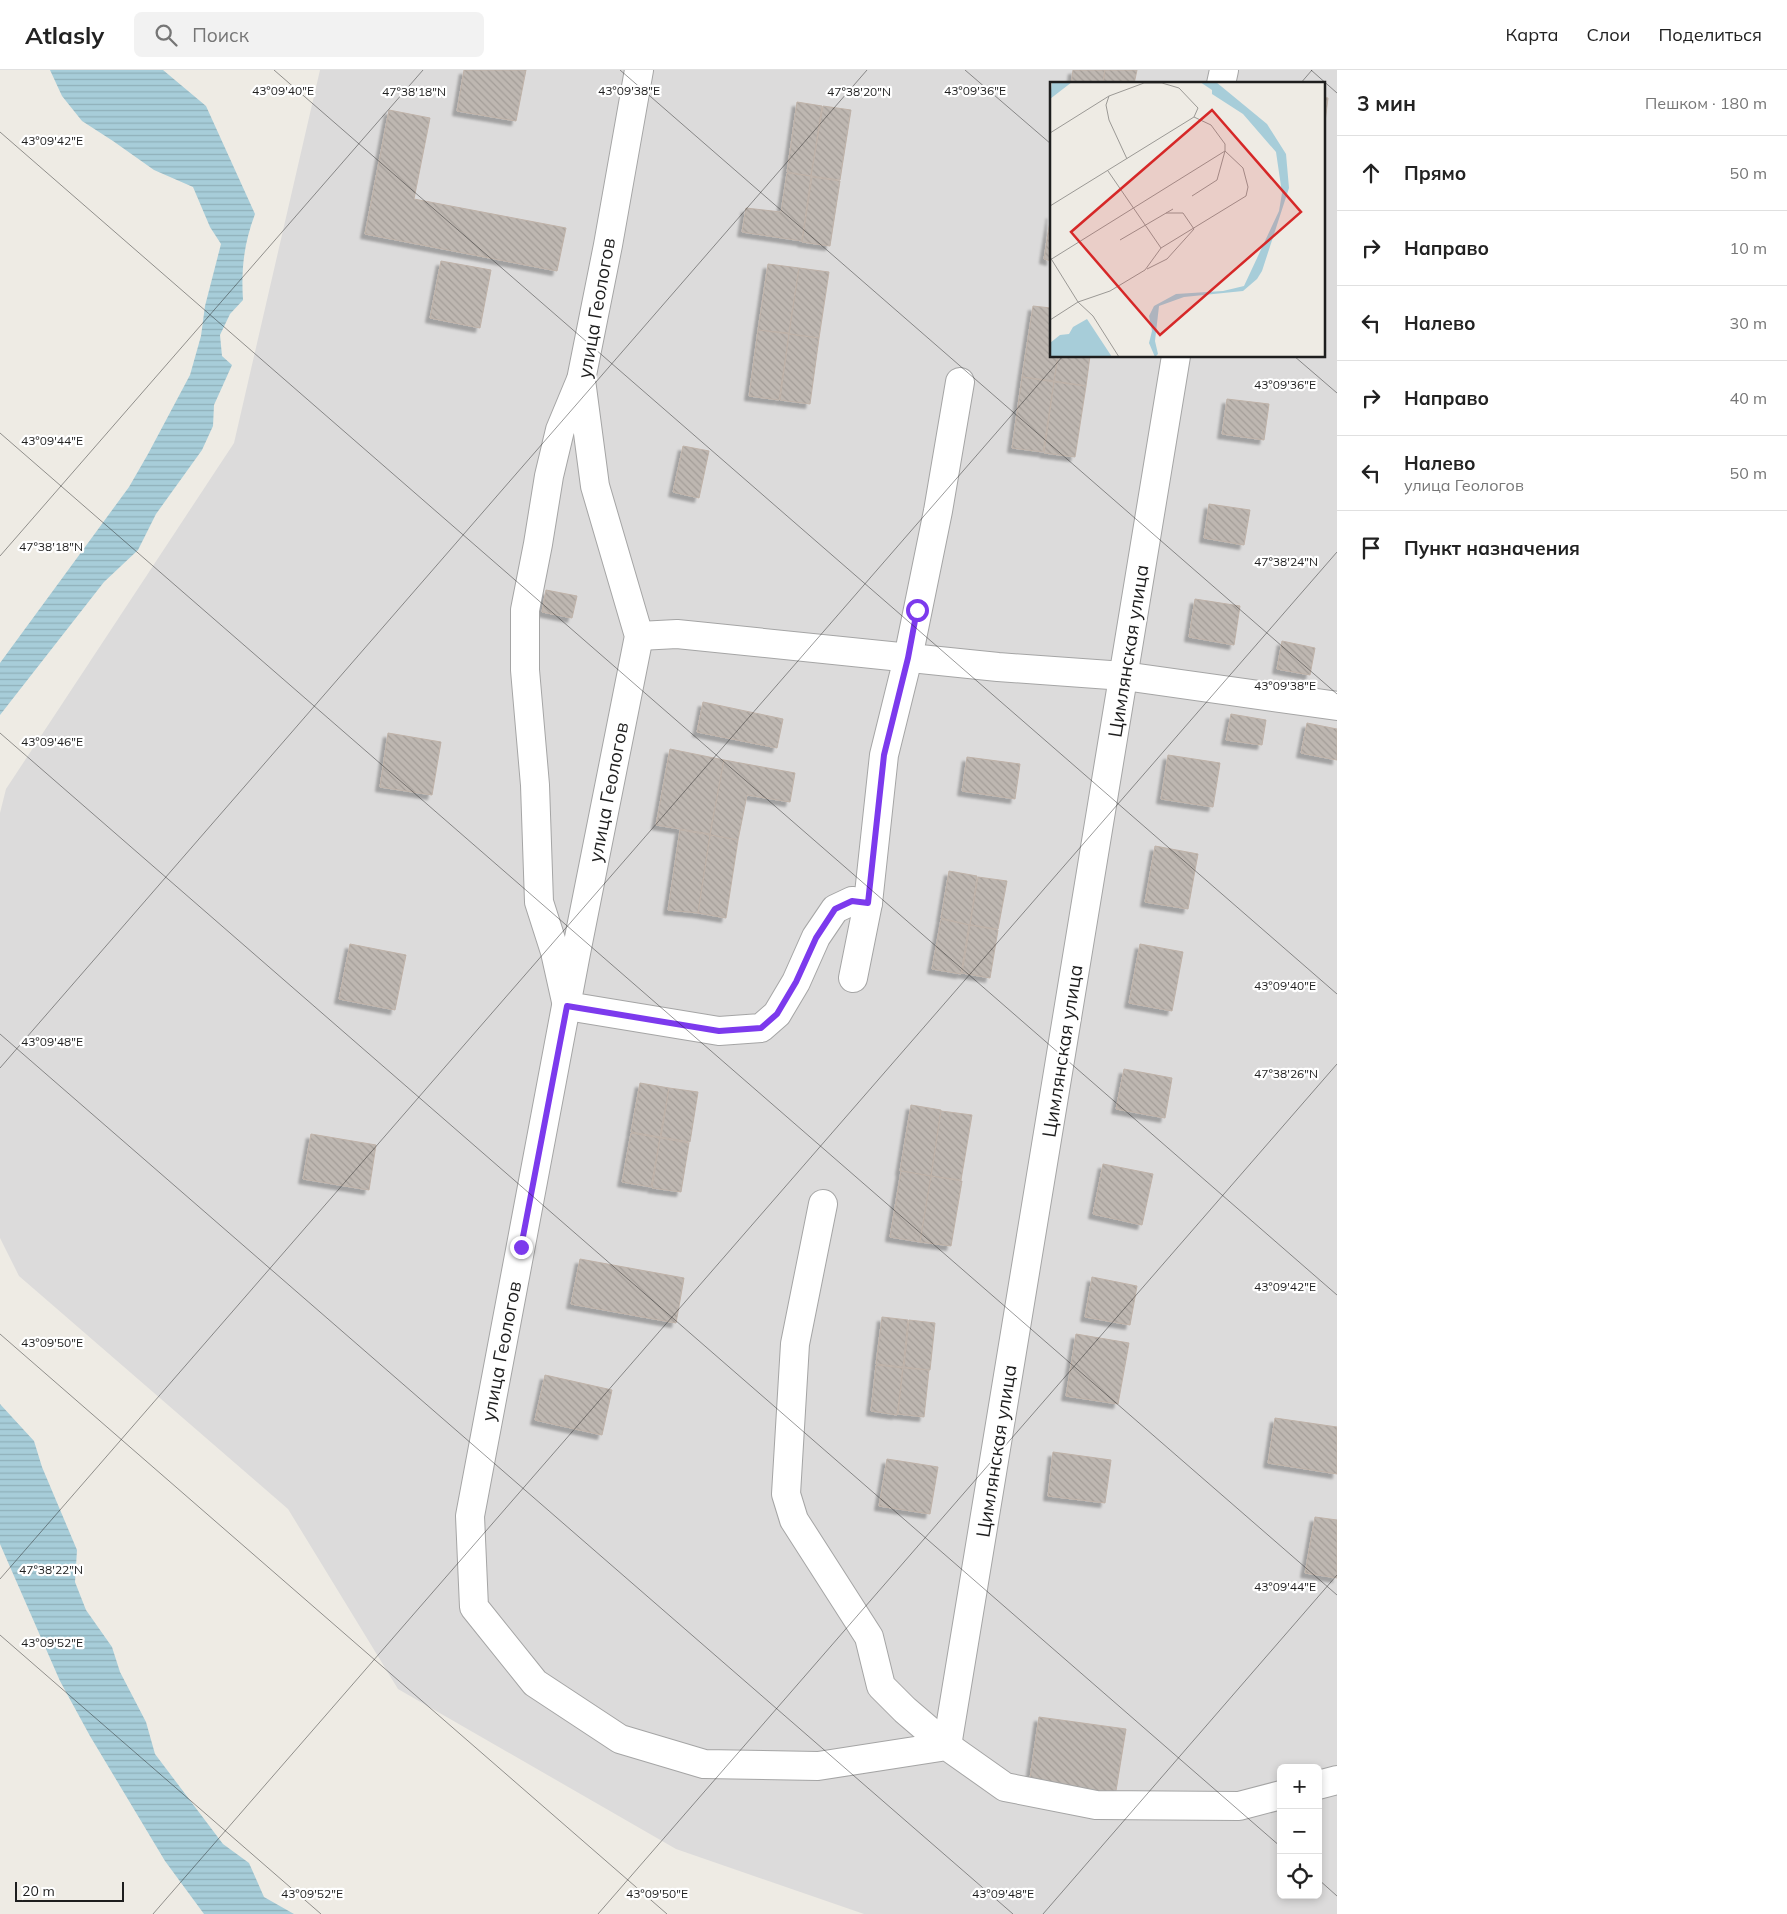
<!DOCTYPE html>
<html lang="ru">
<head>
<meta charset="utf-8">
<style>
	body { margin:0; font-family:Mulish,sans-serif; background:#f2f2f2; color:#222 }
	.controls { position:absolute; right:15px; bottom:15px; display:grid; overflow:hidden; border-radius:8px; box-shadow:0 2px 8px #0003 }
	.controls button { width:45px; height:45px; display:grid; place-items:center; padding:0; border:0; border-bottom:1px solid #e0e0e0; background:#fff; color:#222; font:25px sans-serif }
	.scale { position:absolute; left:15px; bottom:12px; width:109px; box-sizing:border-box; padding-left:5px; border:2px solid #1e1e1e; border-top:0; font-size:14px; line-height:18px; white-space:nowrap; color:#1e1e1e; -webkit-text-stroke:4px #fff; paint-order:stroke }
	.stop { position:absolute; width:15px; height:15px; margin:-11px; border:4px solid #7c3aed; border-radius:50%; background:#fff }
	.stop.end { background:#7c3aed; border-color:#fff; box-shadow:0 1px 5px #0008 }
	.list { margin:0; padding:0; list-style:none }
	h2 { display:flex; justify-content:space-between; align-items:center; height:65px; margin:0; padding:0 20px; font-size:21px }
	h2 small { font-size:16px; font-weight:400; color:#767676 }
	.list li { display:grid; grid-template-columns:32px 1fr auto; gap:15px; align-items:center; box-sizing:border-box; height:75px; padding:0 20px; border-top:1px solid #e0e0e0 }
	.list b { display:block; font-size:19px; white-space:nowrap }
	.list p { margin:0; font-size:16px; white-space:nowrap; color:#767676 }
	.list em { font-size:16px; font-style:normal; color:#767676 }
	.icon { flex:none; width:28px; height:28px; fill:none; stroke:currentColor; stroke-width:2; stroke-linecap:round; stroke-linejoin:round }
	.map { position:relative; flex:none; width:1337px; height:1844px; overflow:hidden }
	header { display:flex; align-items:center; gap:30px; box-sizing:border-box; height:70px; padding:0 25px; background:#fff; border-bottom:1px solid #e0e0e0 }
	header strong { font-size:24px }
	nav { display:flex; gap:28px; margin-inline-start:auto; font-size:18px }
	.search { width:350px; height:45px; background:#f2f2f2; display:flex; align-items:center; gap:12px; box-sizing:border-box; padding:0 18px; border-radius:8px; color:#767676; font-size:19px }
	main { display:flex }
	aside { flex:1; background:#fff }
	.map>svg:first-child { display:block }
</style>
</head>
<body>
<header>
<strong>Atlasly</strong>
<div class="search"><svg class="icon" aria-label="search" viewBox="0 0 24 24"><circle cx="10" cy="10" r="6"/><path d="M15 15l6 6"/></svg>Поиск</div>
<nav><a>Карта</a><a>Слои</a><a>Поделиться</a></nav>
</header>
<main>
<div class="map">
<svg width="1337" height="1844" viewBox="0 0 1337 1844">
	<defs>
		<pattern id="water-rules" width="6" height="5" patternUnits="userSpaceOnUse" patternTransform="scale(1.25)"><rect width="6" height="5" fill="#a7cdd9"/><path d="M0 2.5h6" fill="none" stroke="#8fb0ba"/></pattern>
		<pattern id="building-back-hatch" width="6" height="6" patternUnits="userSpaceOnUse" patternTransform="scale(1.25)"><rect width="6" height="6" fill="#beb7b1"/><path d="M-1 5l2 2M0 0l6 6M5-1l2 2" fill="none" stroke="#a39d98"/></pattern>
		<filter id="shadow"><feDropShadow dx="-4.5" dy="4.5" stdDeviation="1" flood-color="#0004"/></filter>
	</defs>
	<rect width="100%" height="100%" fill="#eeebe4"/>
	<path fill="#dcdbdb" fill-rule="evenodd" d="M320 0H1337V1844H864L676 1779 398 1619 288 1439 19 1206 0 1168V743L6 719 234 373ZM1051 14H1323V286H1051ZM1281 1698H1318V1825H1281Z"/>
	<g fill="url(#water-rules)">
		<path d="M50 0H163L206 36 255 144C244 173 241 199 243 230L230 244 220 265 222 286 232 295 214 335 213 356 202 380 156 444 138 480 104 512 0 645V593L129 417 148 384 190 305 201 266 205 236 221 174 210 157 193 117 154 100 113 71 82 51 62 26Z"/>
		<path d="M0 1334 34 1371 42 1397 77 1480 75 1512 86 1540 112 1577 120 1602 146 1652 155 1684 223 1774 249 1793 264 1827 294 1844H204L165 1791 90 1666 60 1611 0 1474Z"/>
	</g>
	<g fill="url(#building-back-hatch)" stroke="#bfb2a8" filter="url(#shadow)">
		<path d="M464 0H526L516 51 457 41Z"/>
		<path d="M1073 0H1105L1103 14H1071Z"/>
		<path d="M1105 0H1137L1134 14H1103Z"/>
		<path d="M1323 27 1328 28 1324 60H1323Z"/>
		<path d="M797 32 822 36 811 106 787 102Z"/>
		<path d="M823 36 851 40 840 110 811 106Z"/>
		<path d="M389 40 430 48 414 129 566 158 557 201 365 164Z"/>
		<path d="M787 103 811 106 802 171 742 162 746 138 781 142Z"/>
		<path d="M812 107 840 111 830 176 802 172Z"/>
		<path d="M1051 144V191L1044 189Z"/>
		<path d="M441 191 491 200 480 258 430 248Z"/>
		<path d="M768 194 799 198 789 263 758 260Z"/>
		<path d="M799 198 829 202 819 268 789 264Z"/>
		<path d="M1033 236 1051 238V286H1058L1054 311 1022 307Z"/>
		<path d="M758 260 789 264 779 330 749 326Z"/>
		<path d="M789 264 819 268 810 334 780 330Z"/>
		<path d="M1058 286H1090L1086 316 1054 311Z"/>
		<path d="M1022 307 1054 312 1043 382 1012 378Z"/>
		<path d="M1054 312 1086 316 1075 387 1044 383Z"/>
		<path d="M1227 329 1269 334 1264 370 1222 364Z"/>
		<path d="M683 376 709 381 699 428 673 422Z"/>
		<path d="M1209 434 1250 440 1244 475 1204 468Z"/>
		<path d="M546 520 577 526 572 548 542 542Z"/>
		<path d="M1195 529 1240 536 1234 575 1189 567Z"/>
		<path d="M1282 571 1315 578 1310 605 1277 599Z"/>
		<path d="M703 632 783 649 777 678 697 662Z"/>
		<path d="M1231 644 1266 650 1262 675 1226 670Z"/>
		<path d="M1307 653 1337 659V690L1301 683Z"/>
		<path d="M388 663 441 672 432 725 380 717Z"/>
		<path d="M670 679 724 690 710 764 656 755Z"/>
		<path d="M1168 685 1220 693 1213 737 1161 729Z"/>
		<path d="M967 687 1020 694 1015 729 962 721Z"/>
		<path d="M724 690 795 703 790 732 747 725 738 770 710 765Z"/>
		<path d="M680 760 710 765 698 843 668 840Z"/>
		<path d="M710 765 738 770 726 848 698 843Z"/>
		<path d="M1155 776 1198 784 1188 839 1145 832Z"/>
		<path d="M949 801 977 806 970 855 941 848Z"/>
		<path d="M978 807 1007 811 998 859 970 855Z"/>
		<path d="M941 849 969 855 961 904 932 899Z"/>
		<path d="M970 855 998 860 990 908 962 903Z"/>
		<path d="M350 874 406 885 395 940 339 929Z"/>
		<path d="M1140 874 1183 882 1172 941 1129 933Z"/>
		<path d="M1124 999 1172 1008 1165 1048 1116 1039Z"/>
		<path d="M640 1013 669 1018 660 1067 631 1062Z"/>
		<path d="M669 1018 698 1022 690 1072 661 1067Z"/>
		<path d="M911 1035 941 1040 931 1106 900 1101Z"/>
		<path d="M941 1041 972 1045 961 1110 931 1106Z"/>
		<path d="M631 1063 660 1068 651 1117 622 1112Z"/>
		<path d="M311 1064 376 1075 369 1120 303 1109Z"/>
		<path d="M660 1068 689 1073 681 1122 652 1118Z"/>
		<path d="M1103 1094 1153 1104 1142 1155 1093 1144Z"/>
		<path d="M901 1101 931 1106 920 1172 890 1167Z"/>
		<path d="M931 1106 962 1111 951 1176 920 1172Z"/>
		<path d="M580 1189 684 1208 676 1253 571 1234Z"/>
		<path d="M1092 1207 1137 1216 1130 1255 1085 1247Z"/>
		<path d="M882 1247 908 1250 903 1297 876 1294Z"/>
		<path d="M909 1250 935 1253 930 1300 904 1297Z"/>
		<path d="M1076 1264 1129 1273 1118 1334 1066 1326Z"/>
		<path d="M876 1295 903 1298 897 1345 871 1341Z"/>
		<path d="M903 1298 929 1300 924 1347 898 1344Z"/>
		<path d="M545 1305 612 1320 602 1365 535 1350Z"/>
		<path d="M1275 1348 1337 1357V1404L1268 1393Z"/>
		<path d="M1053 1382 1111 1390 1105 1433 1048 1426Z"/>
		<path d="M887 1389 938 1397 930 1444 879 1436Z"/>
		<path d="M1315 1447 1337 1450V1508L1305 1503Z"/>
		<path d="M1039 1647 1126 1659 1115 1727 1029 1715Z"/>
	</g>
	<g fill="none" stroke-linecap="round" stroke-linejoin="round">
		<g stroke="#a5a5a5" stroke-width="30">
			<g id="minor">
				<path d="M639 0 608 175 581 310 595 416 639 566 576 883 470 1446 474 1537 535 1613 620 1669 704 1694 818 1696 947 1676 1005 1717 1096 1735 1239 1736 1281 1725"/>
				<path d="M1221 14 1224 0"/>
				<path d="M580 312 560 360 549 406 538 474 525 540V600L535 715 539 832 555 882 567 936 719 961 761 958 777 944 796 912 816 867 835 839 852 831 868 833"/>
				<path d="M639 566 677 564 998 597 1124 606 1337 636"/>
				<path d="M853 908 868 833 884 685 908 588 938 441 960 312"/>
				<path d="M823 1134 795 1274 786 1424 794 1450 869 1567 881 1616 905 1640 947 1676"/>
				<path d="M947 1676 1176 286"/>
				<path d="M1318 1715 1337 1710"/>
			</g>
		</g>
		<use href="#minor" stroke="#fff" stroke-width="28"/>
	</g>
	<g fill="none" stroke-linecap="round" stroke-linejoin="round">
		<path stroke="#7c3aed" stroke-width="6" d="M521 1177 567 936 719 961 761 958 777 944 796 912 816 868 835 839 852 831 868 833 884 685 908 588 917 540"/>
	</g>
	<path fill="none" stroke="#1e1e1e" stroke-width="1" stroke-opacity="0.45" d="M274 0 1337 924M620 0 1337 624M965 0 1051 74M1311 0 1337 23M1300 14 1312 0M0 62 1337 1225M1294 286 1337 323M0 363 1337 1525M0 486 423 0M0 663 1281 1777M0 964 1013 1844M0 998 867 0M0 1264 667 1844M0 1509 1063 286M0 1565 321 1844M1318 1809 1337 1826M153 1844 1337 482M598 1844 1337 994M1043 1844 1337 1505"/>
	<g text-anchor="middle" dominant-baseline="central" stroke-width="4.5" stroke-linejoin="round" paint-order="stroke">
		<g font-size="19" fill="#1e1e1e" stroke="#fff">
			<text transform="translate(596 238) rotate(-80)">улица Геологов</text>
			<text transform="translate(1128 581) rotate(-81)">Цимлянская улица</text>
			<text transform="translate(608 722) rotate(-79)">улица Геологов</text>
			<text transform="translate(1062 981) rotate(-81)">Цимлянская улица</text>
			<text transform="translate(501 1281) rotate(-79)">улица Геологов</text>
			<text transform="translate(996 1381) rotate(-81)">Цимлянская улица</text>
		</g>
	</g>
	<g transform="translate(1050 12)">
		<rect width="275" height="275" fill="#eeebe4"/>
		<path d="M2 0H22L0 17ZM150 0H166L217 42 236 72 239 106 212 189 207 197 193 209 134 215 109 224 105 259 108 272 105 275 99 261 102 249 99 234 104 224 126 212 173 209 194 204 229 129 232 111 226 70 193 32 162 12V8ZM37 237 62 275H0V261L10 253 19 252 23 245Z" fill="#a7cdd9"/>
		<path fill="none" stroke="#9b9995" stroke-width="1" d="M59 14 56 23 59 38 77 77M0 51 59 14 94 1H112L129 6 148 26 144 35 0 124M58 89 111 166M142 114 167 98 175 69M70 158 123 127M0 175 28 220 60 209 95 188 111 166 196 114 198 105 193 86 175 69V62L161 43 144 35M0 178 175 69M97 187 117 177 144 147 133 131H116M0 238 28 220 43 234 69 275"/>
		<path fill="#d62828" fill-opacity="0.15" stroke="#d62828" stroke-width="2.5" d="M162 28 251 130 110 253 21 150Z"/>
		<rect width="275" height="275" fill="none" stroke="#1e1e1e" stroke-width="2.5"/>
	</g>
	<g font-size="12" text-anchor="middle" fill="#1e1e1e" stroke="#fff" stroke-width="4.5" stroke-linejoin="round" paint-order="stroke">
		<text x="283" y="25">43°09'40"E</text>
		<text x="629" y="25">43°09'38"E</text>
		<text x="975" y="25">43°09'36"E</text>
		<text x="859" y="26">47°38'20"N</text>
		<text x="414" y="26">47°38'18"N</text>
		<text x="52" y="75">43°09'42"E</text>
		<text x="1285" y="319">43°09'36"E</text>
		<text x="52" y="375">43°09'44"E</text>
		<text x="51" y="481">47°38'18"N</text>
		<text x="1286" y="496">47°38'24"N</text>
		<text x="1285" y="620">43°09'38"E</text>
		<text x="52" y="676">43°09'46"E</text>
		<text x="1285" y="920">43°09'40"E</text>
		<text x="52" y="976">43°09'48"E</text>
		<text x="1286" y="1008">47°38'26"N</text>
		<text x="1285" y="1221">43°09'42"E</text>
		<text x="52" y="1277">43°09'50"E</text>
		<text x="51" y="1504">47°38'22"N</text>
		<text x="1285" y="1521">43°09'44"E</text>
		<text x="52" y="1577">43°09'52"E</text>
		<text x="312" y="1828">43°09'52"E</text>
		<text x="657" y="1828">43°09'50"E</text>
		<text x="1003" y="1828">43°09'48"E</text>
	</g>
</svg>
<div class="controls">
<button>+</button>
<button>−</button>
<button><svg class="icon" aria-label="locate" viewBox="0 0 24 24"><circle cx="12" cy="12" r="6"/><path d="M12 2v4M12 18v4M2 12h4M18 12h4"/></svg></button>
</div>
<div class="scale">20 m</div>
<div class="stop" style="left:917px;top:540px"></div>
<div class="stop end" style="left:521px;top:1177px"></div>
</div>
<aside>
<h2>3 мин<small>Пешком · 180 m</small></h2>
<ul class="list">
<li><svg class="icon" aria-label="ahead" viewBox="0 0 24 24"><path d="M12 20V5M6 11l6-6 6 6"/></svg><div><b>Прямо</b></div><em>50 m</em></li>
<li><svg class="icon" aria-label="right" viewBox="0 0 24 24"><path d="M7 20v-9h11M14 6l5 5-5 5"/></svg><div><b>Направо</b></div><em>10 m</em></li>
<li><svg class="icon" aria-label="left" viewBox="0 0 24 24"><path d="M17 20v-9H6M10 6l-5 5 5 5"/></svg><div><b>Налево</b></div><em>30 m</em></li>
<li><svg class="icon" aria-label="right" viewBox="0 0 24 24"><path d="M7 20v-9h11M14 6l5 5-5 5"/></svg><div><b>Направо</b></div><em>40 m</em></li>
<li><svg class="icon" aria-label="left" viewBox="0 0 24 24"><path d="M17 20v-9H6M10 6l-5 5 5 5"/></svg><div><b>Налево</b><p>улица Геологов</p></div><em>50 m</em></li>
<li><svg class="icon" aria-label="arrive" viewBox="0 0 24 24"><path d="M6 21V4h12l-3 4 3 4H6"/></svg><div><b>Пункт назначения</b></div></li>
</ul>
</aside>
</main>
</body>
</html>
